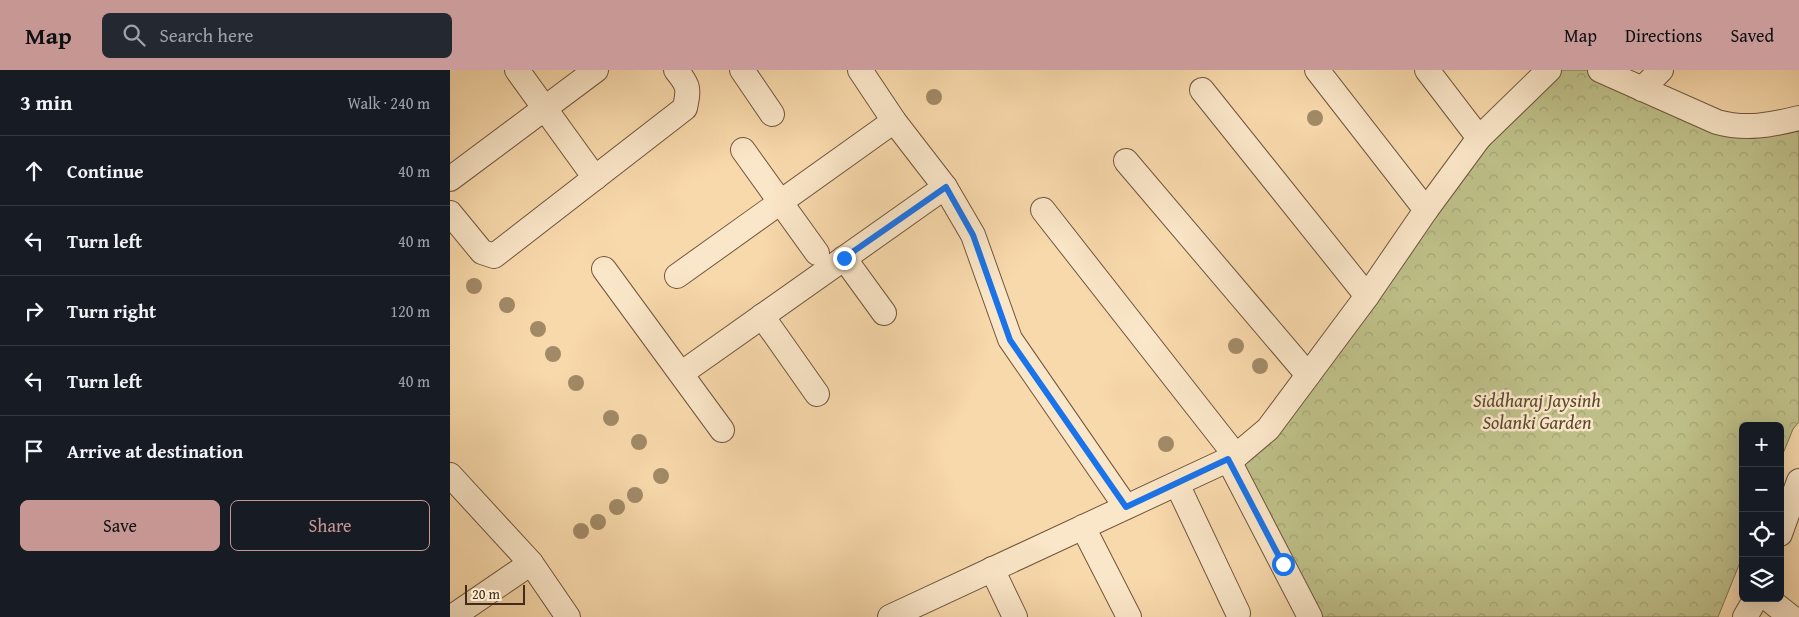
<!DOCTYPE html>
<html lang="en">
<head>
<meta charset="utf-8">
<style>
	body { margin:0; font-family:"Gentium Book Plus",serif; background:#242831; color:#f1f3f6 }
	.controls { position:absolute; right:15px; bottom:15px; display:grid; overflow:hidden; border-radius:8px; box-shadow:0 5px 20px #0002 }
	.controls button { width:45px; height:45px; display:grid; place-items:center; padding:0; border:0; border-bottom:1px solid #363941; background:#171b24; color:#f1f3f6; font:25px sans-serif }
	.scale { position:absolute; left:15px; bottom:12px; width:60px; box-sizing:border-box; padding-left:5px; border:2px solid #422b19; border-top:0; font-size:14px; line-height:18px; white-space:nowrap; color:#422b19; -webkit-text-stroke:4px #fae6c8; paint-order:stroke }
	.stop { position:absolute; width:15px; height:15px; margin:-11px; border:4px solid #1a73e8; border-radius:50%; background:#fff }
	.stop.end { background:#1a73e8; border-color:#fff; box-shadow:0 1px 5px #0008 }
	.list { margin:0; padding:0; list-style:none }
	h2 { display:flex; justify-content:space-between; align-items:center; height:65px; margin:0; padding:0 20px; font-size:21px }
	h2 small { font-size:16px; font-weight:400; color:#9ea1a6 }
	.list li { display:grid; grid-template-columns:32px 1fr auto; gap:15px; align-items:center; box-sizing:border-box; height:70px; padding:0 20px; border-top:1px solid #363941 }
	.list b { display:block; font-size:19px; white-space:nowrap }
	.list em { font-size:16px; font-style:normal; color:#9ea1a6 }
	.actions { display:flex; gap:10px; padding:15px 20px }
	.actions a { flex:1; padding:11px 0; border:1px solid #c59692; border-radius:8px; text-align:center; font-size:18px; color:#c59692 }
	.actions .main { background:#c59692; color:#111 }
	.icon { flex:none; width:28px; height:28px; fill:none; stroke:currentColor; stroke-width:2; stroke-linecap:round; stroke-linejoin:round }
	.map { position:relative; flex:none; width:1349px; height:547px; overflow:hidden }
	header { display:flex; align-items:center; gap:30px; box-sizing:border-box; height:70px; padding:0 25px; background:#c59692; color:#111 }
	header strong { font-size:24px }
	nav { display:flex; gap:28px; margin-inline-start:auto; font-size:18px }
	.search { width:350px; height:45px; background:#242831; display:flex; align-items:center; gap:12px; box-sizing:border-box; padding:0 18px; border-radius:8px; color:#9ea1a6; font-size:19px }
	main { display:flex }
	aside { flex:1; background:#171b24 }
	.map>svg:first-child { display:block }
</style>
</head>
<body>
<header>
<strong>Map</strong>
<div class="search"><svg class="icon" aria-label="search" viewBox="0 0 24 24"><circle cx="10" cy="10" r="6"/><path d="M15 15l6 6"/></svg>Search here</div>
<nav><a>Map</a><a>Directions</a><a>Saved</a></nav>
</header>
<main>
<aside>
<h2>3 min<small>Walk · 240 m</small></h2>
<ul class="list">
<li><svg class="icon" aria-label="ahead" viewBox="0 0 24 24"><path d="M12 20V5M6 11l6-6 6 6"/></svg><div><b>Continue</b></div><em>40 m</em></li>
<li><svg class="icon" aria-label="left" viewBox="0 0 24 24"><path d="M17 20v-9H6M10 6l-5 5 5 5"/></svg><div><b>Turn left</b></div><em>40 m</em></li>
<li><svg class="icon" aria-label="right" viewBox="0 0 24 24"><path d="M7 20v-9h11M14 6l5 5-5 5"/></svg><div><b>Turn right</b></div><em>120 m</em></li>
<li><svg class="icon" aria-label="left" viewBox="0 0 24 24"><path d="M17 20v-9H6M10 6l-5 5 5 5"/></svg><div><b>Turn left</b></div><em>40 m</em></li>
<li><svg class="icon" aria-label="arrive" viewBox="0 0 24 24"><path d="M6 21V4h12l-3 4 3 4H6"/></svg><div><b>Arrive at destination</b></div></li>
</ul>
<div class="actions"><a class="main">Save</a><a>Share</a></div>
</aside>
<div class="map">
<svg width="1349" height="547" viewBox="0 0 1349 547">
	<defs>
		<pattern id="park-crowns" width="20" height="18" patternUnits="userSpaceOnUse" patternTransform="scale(1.25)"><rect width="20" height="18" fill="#bebf88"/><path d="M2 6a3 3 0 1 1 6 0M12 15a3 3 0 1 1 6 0" fill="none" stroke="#a4a475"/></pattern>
	</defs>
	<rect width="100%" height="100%" fill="#f8d9ab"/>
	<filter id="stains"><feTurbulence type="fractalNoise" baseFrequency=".004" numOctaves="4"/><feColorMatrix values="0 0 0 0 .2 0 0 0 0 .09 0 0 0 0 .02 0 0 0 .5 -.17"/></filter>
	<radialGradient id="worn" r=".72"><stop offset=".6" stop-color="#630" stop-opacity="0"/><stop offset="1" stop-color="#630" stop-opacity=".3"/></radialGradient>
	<path fill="url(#park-crowns)" stroke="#807550" d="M1102 0H1149L1283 62 1349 44V352L1343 359 1330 391V356H1293V485L1268 547H856L778 389Z"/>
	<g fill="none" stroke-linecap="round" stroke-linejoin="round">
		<g stroke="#70563e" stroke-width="26">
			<g id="minor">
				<path d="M67 0 145 108"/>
				<path d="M292 0 322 44"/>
				<path d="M410 0 444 51 495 117 523 165 560 269 676 437"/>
				<path d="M867 0 976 140"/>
				<path d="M977 0 1029 68"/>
				<path d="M1150 0 1267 52C1296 60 1321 55 1349 48"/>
				<path d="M1192 19 1211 0"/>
				<path d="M752 20 917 226"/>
				<path d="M293 80 367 183"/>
				<path d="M676 91 858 305"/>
				<path d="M0 109 146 0"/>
				<path d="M593 140 786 386"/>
				<path d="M0 143 32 182 44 186 235 38C239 18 239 16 226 0"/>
				<path d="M394 188 434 243"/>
				<path d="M154 199 272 360"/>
				<path d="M227 206 444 51"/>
				<path d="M312 246 367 324"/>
				<path d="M232 303 495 117"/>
				<path d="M778 389 860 547"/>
				<path d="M0 405 81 493 118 547"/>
				<path d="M727 414 788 543"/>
				<path d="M633 457 679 547"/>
				<path d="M1330 464 1349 411"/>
				<path d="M542 499 565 547"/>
				<path d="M1317 528 1341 547"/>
				<path d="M2 547 81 493"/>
				<path d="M440 547 786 386 818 359 917 226 976 140 1029 68 1099 0"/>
				<path d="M1295 547 1306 528"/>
			</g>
		</g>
		<use href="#minor" stroke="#fae6c8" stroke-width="24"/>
	</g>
	<g fill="#a28a67">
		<circle cx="484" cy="27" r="8"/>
		<circle cx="865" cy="48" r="8"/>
		<circle cx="24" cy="216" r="8"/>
		<circle cx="57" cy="235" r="8"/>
		<circle cx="88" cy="259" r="8"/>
		<circle cx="786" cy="276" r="8"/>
		<circle cx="103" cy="284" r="8"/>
		<circle cx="810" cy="296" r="8"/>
		<circle cx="126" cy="313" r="8"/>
		<circle cx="161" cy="348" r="8"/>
		<circle cx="189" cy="372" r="8"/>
		<circle cx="716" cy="374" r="8"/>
		<circle cx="211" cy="406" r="8"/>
		<circle cx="185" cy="425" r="8"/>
		<circle cx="167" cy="437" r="8"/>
		<circle cx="148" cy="452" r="8"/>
		<circle cx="131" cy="461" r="8"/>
	</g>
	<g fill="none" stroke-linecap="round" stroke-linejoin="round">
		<path stroke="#1a73e8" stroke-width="6" d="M394 188 496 117 523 165 560 270 676 437 778 389 833 494"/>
	</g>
	<g text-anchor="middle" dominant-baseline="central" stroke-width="5" stroke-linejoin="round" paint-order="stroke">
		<g font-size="19" font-style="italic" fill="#5b492f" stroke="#fae6c8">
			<text x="1087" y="330">Siddharaj Jaysinh<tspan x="1087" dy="22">Solanki Garden</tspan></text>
		</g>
	</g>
	<rect width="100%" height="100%" filter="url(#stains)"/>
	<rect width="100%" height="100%" fill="url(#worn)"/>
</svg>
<div class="controls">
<button>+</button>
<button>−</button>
<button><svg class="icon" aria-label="locate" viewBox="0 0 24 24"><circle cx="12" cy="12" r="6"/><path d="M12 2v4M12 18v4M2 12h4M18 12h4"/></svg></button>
<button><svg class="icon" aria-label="layers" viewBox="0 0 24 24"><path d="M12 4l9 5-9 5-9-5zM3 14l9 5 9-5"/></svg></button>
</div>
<div class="scale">20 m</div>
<div class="stop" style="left:833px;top:494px"></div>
<div class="stop end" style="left:394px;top:188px"></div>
</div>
</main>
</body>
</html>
